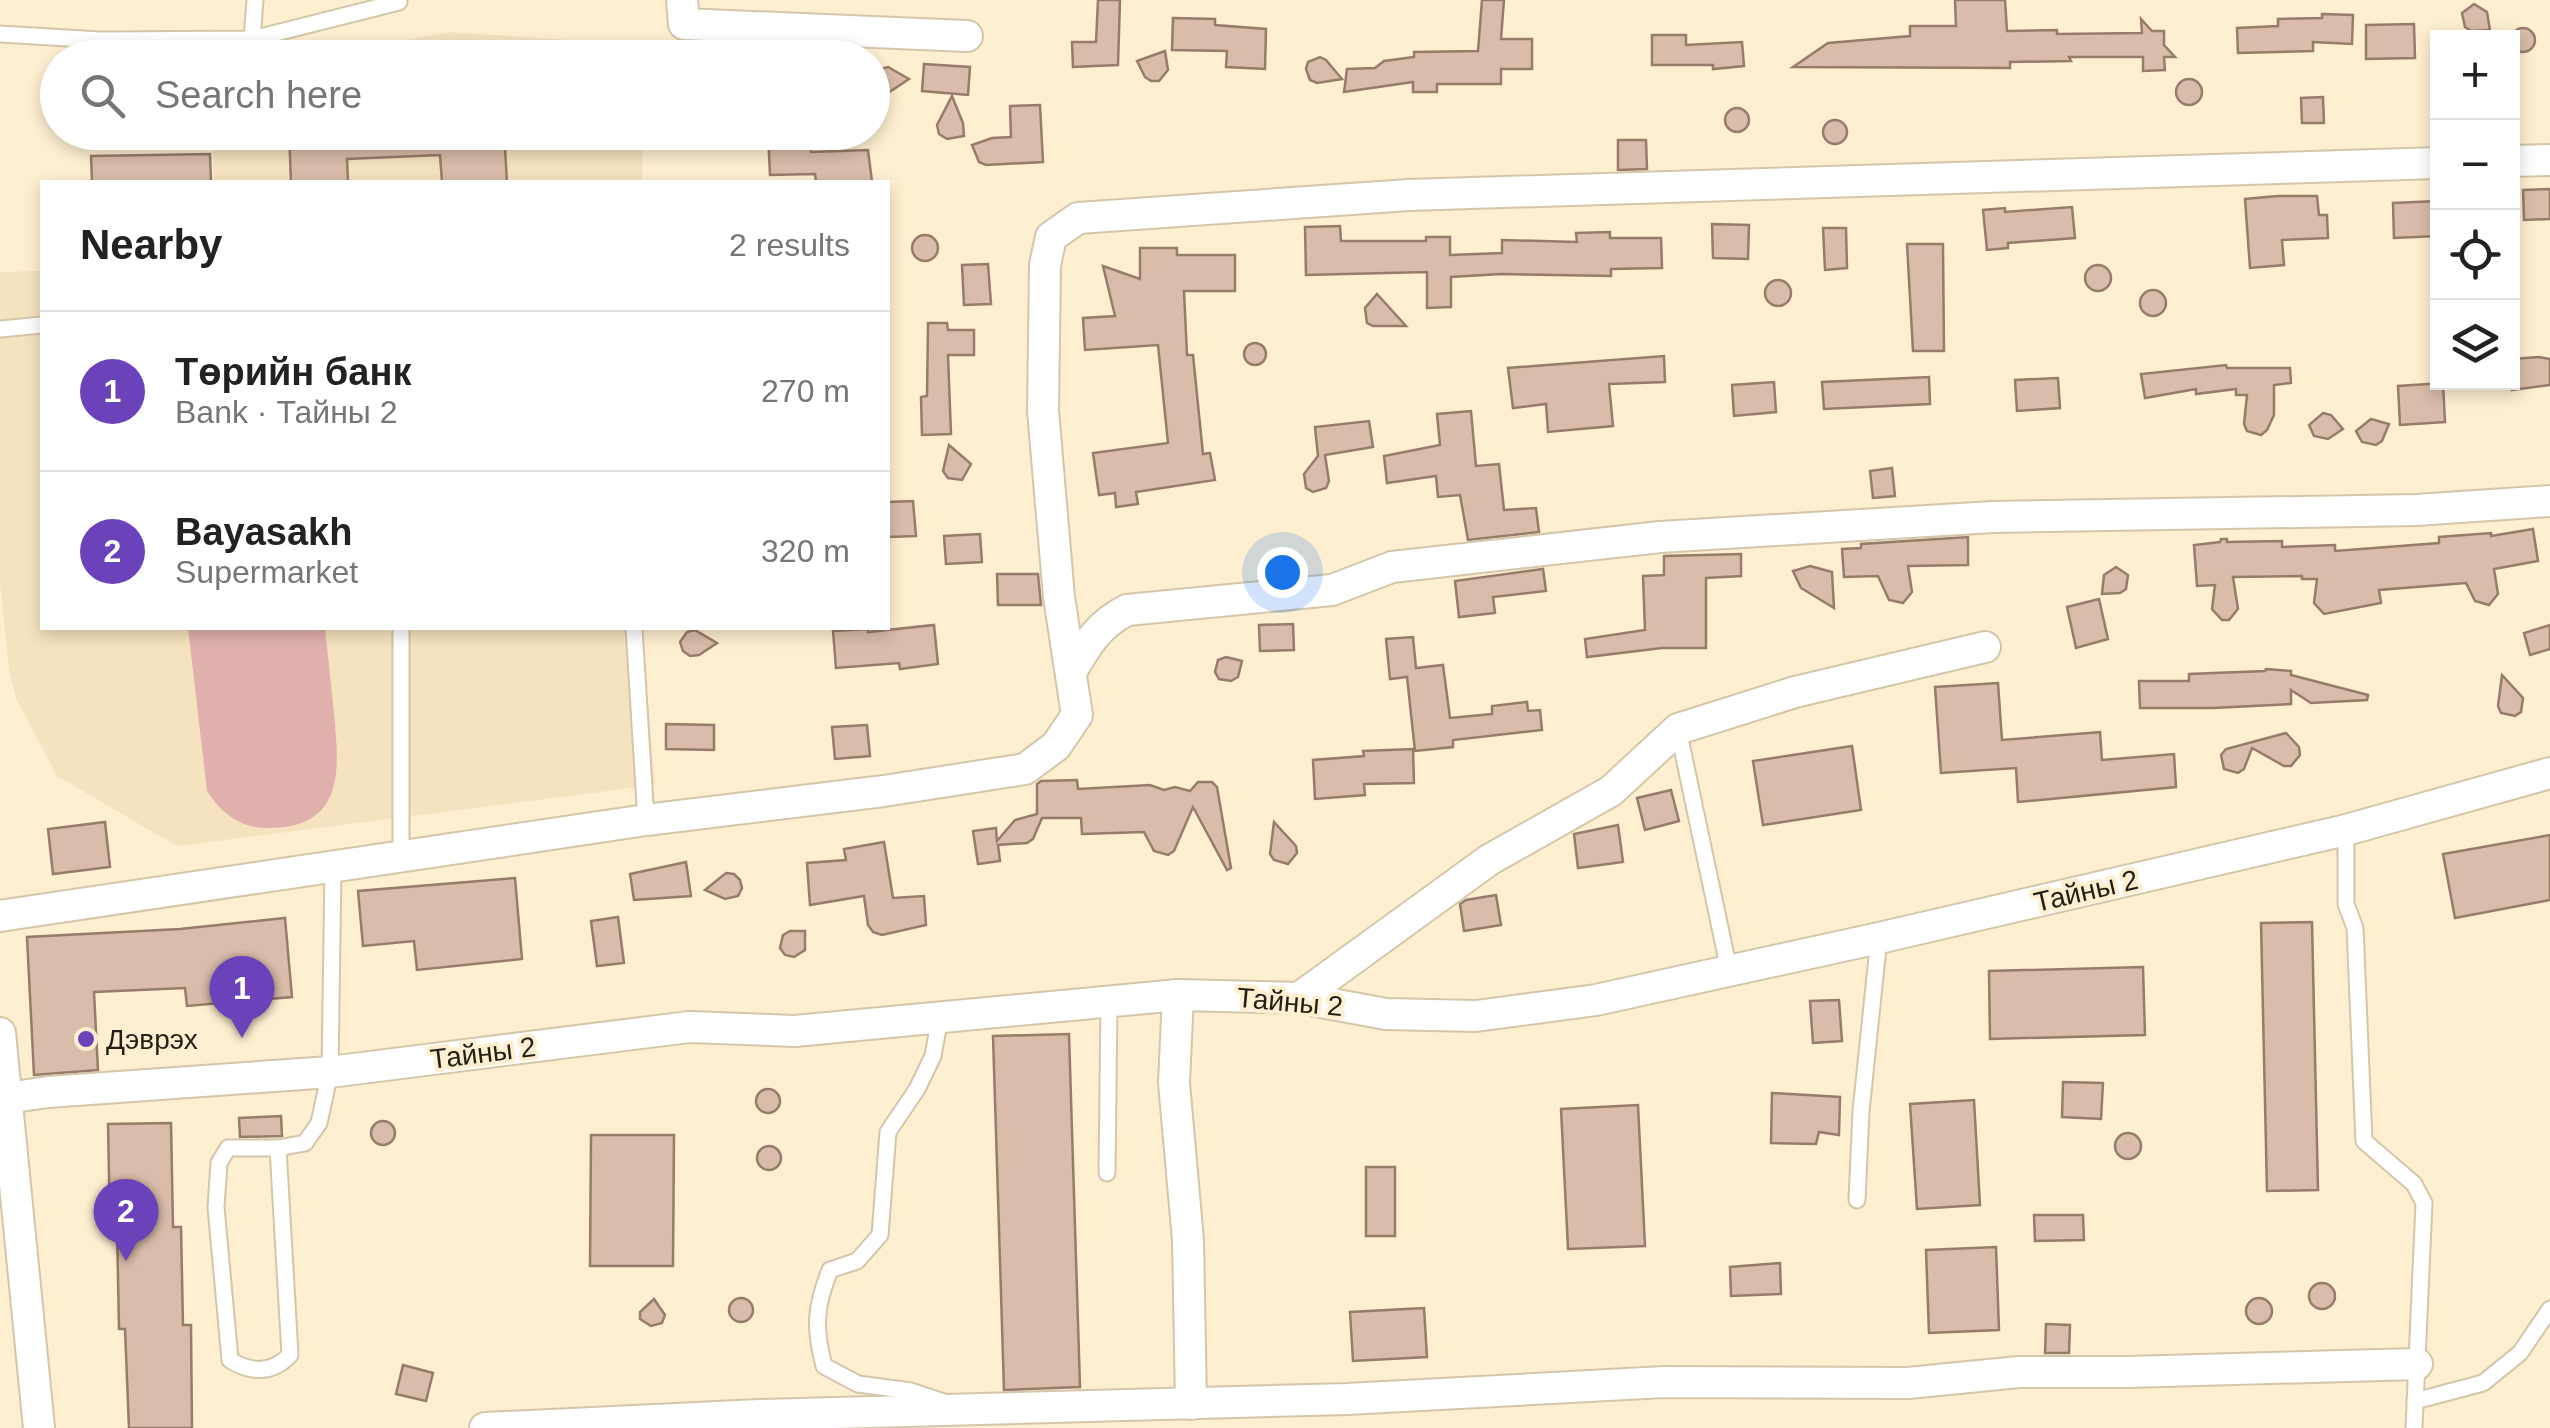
<!DOCTYPE html>
<html lang="en">
<head>
<meta charset="utf-8">
<style>
	body { margin:0; font-family:Arial,sans-serif; background:#f6f6f6; color:#222 }
	.controls { position:absolute; right:30px; top:30px; display:grid; overflow:hidden; border-radius:0px; box-shadow:0 5px 15px #0003 }
	.controls button { width:90px; height:90px; display:grid; place-items:center; padding:0; border:0; border-bottom:2px solid #e0e0e0; background:#fff; color:#222; font:50px sans-serif }
	.you { position:absolute; left:1282px; top:572px; width:35px; height:35px; margin:-25px; border:8px solid #fff; border-radius:50%; background:#1a73e8; box-shadow:0 0 0 15px #1a73e833 }
	.badge { display:grid; place-items:center; width:65px; height:65px; border-radius:50%; background:#6b42ba; color:#fff; font-size:32px; font-weight:700 }
	.pin { position:absolute; translate:-50% -82px; filter:drop-shadow(0 2px 5px #0008) }
	.pin::after { content:''; position:absolute; top:52px; width:35px; height:30px; background:inherit; clip-path:polygon(0 0,100% 0,50% 100%) }
	.list { margin:0; padding:0; list-style:none }
	h2 { display:flex; justify-content:space-between; align-items:center; height:130px; margin:0; padding:0 40px; font-size:42px }
	h2 small { font-size:32px; font-weight:400; color:#767676 }
	.list li { display:grid; grid-template-columns:65px 1fr auto; gap:30px; align-items:center; box-sizing:border-box; height:160px; padding:0 40px; border-top:2px solid #e0e0e0 }
	.list b { display:block; font-size:38px; white-space:nowrap }
	.list p { margin:0; font-size:32px; white-space:nowrap; color:#767676 }
	.list em { font-size:32px; font-style:normal; color:#767676 }
	.icon { flex:none; width:55px; height:55px; fill:none; stroke:currentColor; stroke-width:2; stroke-linecap:round; stroke-linejoin:round }
	.map { position:relative; flex:none; width:2550px; height:1428px; overflow:hidden }
	.search { position:absolute; background:#fff; box-shadow:0 5px 15px #0003; left:40px; top:40px; width:850px; height:110px; display:flex; align-items:center; gap:25px; box-sizing:border-box; padding:0 35px; border-radius:55px; color:#767676; font-size:38px }
	.panel { position:absolute; background:#fff; box-shadow:0 5px 15px #0003; left:40px; top:180px; width:850px; height:450px; border-radius:0px }
	.map>svg:first-child { display:block }
</style>
</head>
<body>
<div class="map">
<svg width="2550" height="1428" viewBox="0 0 2550 1428">
	<rect width="100%" height="100%" fill="#feefd1"/>
	<g fill="#f5e3bf">
		<path d="M449 32 644 45V57H311Z"/>
		<path d="M212 133H643L642 182H214Z"/>
		<path d="M42 271V628H641L655 785 177 846 57 776 16 698 9 670 0 583V272Z"/>
	</g>
	<path fill="#e0b1ac" d="M188 628H325C328 656 331 685 334 713 339 768 346 827 270 828 241 829 222 814 207 791Z"/>
	<g fill="#d9bca9" stroke="#977c6a" stroke-width="2.5">
		<path d="M1098 0H1120L1118 65 1073 67 1072 42H1096Z"/>
		<path d="M1482 0H1504L1501 39H1532V69H1501V84H1437V92H1413V82L1344 92 1347 69 1375 68 1384 61 1414 57V52L1478 51Z"/>
		<path d="M1955 0H2005L2007 31 2057 30V34L2142 33 2141 19 2152 31H2164V45L2175 57H2164L2165 70 2143 71V57H2069L2071 61 2010 62V68L1793 67 1828 43 1910 36V26H1956Z"/>
		<path d="M2474 4 2487 12 2490 30 2471 31 2465 27 2462 13Z"/>
		<path d="M2322 14 2353 15 2352 44 2313 42V51L2238 53 2237 28 2278 26V19L2322 18Z"/>
		<path d="M1173 18 1215 19V25L1266 29 1265 69 1226 67 1227 51 1172 50Z"/>
		<path d="M2414 24 2415 58 2366 59V25Z"/>
		<circle cx="2523" cy="40" r="12"/>
		<path d="M1652 35H1686V45L1742 42 1744 66 1713 69V65H1652Z"/>
		<path d="M1165 51 1168 70 1159 81H1151L1145 77 1137 61Z"/>
		<path d="M1320 57 1326 60 1342 79 1317 83 1310 80 1306 69 1308 62Z"/>
		<path d="M924 64 970 67 968 95 922 91Z"/>
		<path d="M888 67 909 79 888 93 879 91 873 79 880 69Z"/>
		<circle cx="2189" cy="92" r="13"/>
		<path d="M952 96 963 123 964 136 947 139 939 134 937 125Z"/>
		<path d="M2323 97 2324 123H2302L2301 98Z"/>
		<path d="M1040 105 1043 162 986 165 979 162 972 145 992 138 1011 137 1010 106Z"/>
		<circle cx="1737" cy="120" r="12"/>
		<circle cx="1835" cy="132" r="12"/>
		<path d="M289 132H504L507 182H442L440 155 347 159 348 182H291Z"/>
		<path d="M768 132H810L811 152 868 150 872 182H816L815 174 770 175Z"/>
		<path d="M1618 140H1646L1647 169 1618 170Z"/>
		<path d="M210 154 211 182H92L91 156Z"/>
		<path d="M2550 189V219L2524 220 2523 190Z"/>
		<path d="M2278 196H2317L2319 215H2327L2328 238 2282 240 2284 265 2250 268 2245 199Z"/>
		<path d="M2438 201V236L2394 238 2393 203Z"/>
		<path d="M2072 207 2075 238 2008 243V248L1987 250 1983 210 2005 208V212Z"/>
		<path d="M1712 224 1749 225 1748 259 1713 258Z"/>
		<path d="M1340 226 1341 241H1426V237H1450V255L1502 253V240L1577 242 1576 233 1610 232V238H1661L1662 268 1611 269V276L1501 274 1451 277V307L1427 308V272L1306 275 1305 227Z"/>
		<path d="M1823 228H1846L1847 268 1825 270Z"/>
		<circle cx="925" cy="248" r="13"/>
		<path d="M1907 244H1943L1944 351H1913Z"/>
		<path d="M1140 248H1177V255H1235V291H1184L1187 355H1193L1203 454 1210 453 1215 480 1136 492 1138 504 1116 507 1115 493 1099 495 1093 453 1168 443 1158 345 1085 350 1083 318 1115 316 1103 266 1140 279Z"/>
		<path d="M988 264 991 304 964 305 962 265Z"/>
		<circle cx="2098" cy="278" r="13"/>
		<circle cx="1778" cy="293" r="13"/>
		<circle cx="2153" cy="303" r="13"/>
		<path d="M1377 294 1406 326H1373L1367 323 1365 308Z"/>
		<path d="M928 323H947L948 330H974V355H948L951 434 922 435 921 397 927 396Z"/>
		<circle cx="1255" cy="354" r="11"/>
		<path d="M1664 356 1665 382 1609 384 1613 426 1548 432 1546 404 1513 408 1508 368Z"/>
		<path d="M2539 357 2550 359V385L2512 390V359Z"/>
		<path d="M2226 365 2227 368H2290L2291 383 2274 385V415L2267 430 2261 435 2247 431 2244 424 2247 395H2236V389L2196 394V389L2145 398 2141 374Z"/>
		<path d="M1929 377 1930 404 1824 409 1822 382Z"/>
		<path d="M2058 378 2060 408 2017 411 2015 380Z"/>
		<path d="M1774 382 1776 412 1734 416 1732 385Z"/>
		<path d="M2443 383 2445 422 2400 425 2398 386Z"/>
		<path d="M1471 411 1476 466 1499 464 1504 510 1536 508 1539 532 1468 540 1460 495 1438 497 1436 476 1387 483 1384 456 1440 445 1437 414Z"/>
		<path d="M2323 413 2331 415 2343 429 2328 439 2314 436 2309 425Z"/>
		<path d="M2371 419 2389 424 2382 441 2376 445 2362 442 2356 431Z"/>
		<path d="M1369 421 1373 447 1325 455 1329 481 1326 488 1313 492 1306 488 1304 474 1318 456 1315 427Z"/>
		<path d="M949 445 971 464 962 480 948 478 943 471Z"/>
		<path d="M1892 468 1895 496 1873 498 1870 471Z"/>
		<path d="M913 501 916 536 888 537V502Z"/>
		<path d="M2533 529 2538 561 2494 569 2498 594 2489 605 2475 601 2466 583 2379 590 2381 603 2324 614 2314 603 2317 579H2302V576L2233 577 2238 609 2229 620H2222L2212 609 2215 585 2197 586 2194 545 2220 542 2221 539H2227V542L2282 541V547L2335 545V551L2439 543V537L2491 533V536Z"/>
		<path d="M980 534 982 562 946 564 944 536Z"/>
		<path d="M1968 537V565L1908 566 1912 592 1903 603 1889 600 1878 576 1844 577 1842 549 1861 548V544Z"/>
		<path d="M1741 554V576L1706 578V648H1662L1587 657 1585 639 1645 630 1643 576 1664 575V556Z"/>
		<path d="M1810 566 1832 572 1834 608 1801 588 1793 571Z"/>
		<path d="M2116 567 2128 575 2126 589 2120 593 2102 594 2104 575Z"/>
		<path d="M1543 569 1546 591 1493 597 1495 613 1459 617 1455 581Z"/>
		<path d="M997 574H1038L1041 605H998Z"/>
		<path d="M2099 599 2108 639 2076 648 2067 607Z"/>
		<path d="M1293 624 1294 650 1260 651 1259 625Z"/>
		<path d="M934 625 938 664 900 669 899 663 836 668 833 631 868 629V632Z"/>
		<path d="M2550 625V649L2530 655 2524 633Z"/>
		<path d="M695 630 717 643 699 655 690 656 683 651 680 642 687 632Z"/>
		<path d="M1413 637 1416 668 1443 665 1450 718 1492 714V706L1527 702 1528 711 1540 710 1542 730 1453 740V747L1415 751 1407 677 1390 679 1386 639Z"/>
		<path d="M1226 657 1242 661 1238 677 1231 681 1219 679 1215 672 1218 660Z"/>
		<path d="M2266 669 2291 671V675L2368 695 2367 700 2311 703 2291 690V704L2213 708H2140L2139 681H2189V674L2265 671Z"/>
		<path d="M2502 675 2523 698 2521 712 2515 716 2501 713 2498 706Z"/>
		<path d="M1998 683 2002 740 2100 732 2102 760 2174 754 2176 787 2018 802 2016 768 1941 773 1935 687Z"/>
		<path d="M666 724 714 725V750L666 749Z"/>
		<path d="M867 725 870 756 835 759 832 727Z"/>
		<path d="M2286 733 2299 747 2300 755 2291 766H2284L2252 748 2244 769 2238 773 2224 769 2221 755 2226 749Z"/>
		<path d="M1852 746 1861 810 1763 825 1753 761Z"/>
		<path d="M1413 749 1414 783 1364 784 1365 795 1315 799 1313 760 1364 756 1363 751Z"/>
		<path d="M1077 780 1078 789 1150 785 1164 790 1175 787 1190 791 1198 782H1212L1217 787 1231 868 1227 870 1193 807 1174 851 1168 855 1154 851 1144 832 1082 834 1081 818H1042L1033 839 1027 843 998 845 1000 861 978 864 973 831 996 828 997 841 1015 820 1037 814V784L1041 781Z"/>
		<path d="M1671 790 1679 821 1645 830 1637 798Z"/>
		<path d="M105 822 110 867 53 874 48 829Z"/>
		<path d="M1274 822 1296 846 1297 853 1288 864 1274 860 1270 854Z"/>
		<path d="M1618 825 1623 862 1578 868 1574 834Z"/>
		<path d="M2550 835V900L2455 918 2443 854Z"/>
		<path d="M884 842 893 898 924 896 926 925 882 935 873 932 868 925 864 896 810 905 807 863 846 860 844 849Z"/>
		<path d="M686 862 691 896 634 900 630 874Z"/>
		<path d="M726 873 734 874 740 880 742 888 738 896 725 899 705 890Z"/>
		<path d="M515 878 522 959 417 970 414 941 363 946 358 891Z"/>
		<path d="M1496 895 1501 925 1464 931 1460 904 1466 900Z"/>
		<path d="M618 917 624 963 597 966 591 921Z"/>
		<path d="M285 918 292 997 187 1006 185 988 94 992 98 1070 34 1075 27 937 180 929Z"/>
		<path d="M2312 922 2318 1190 2267 1191 2261 923Z"/>
		<path d="M790 931H805V950L794 957 785 955 780 948 783 935Z"/>
		<path d="M2143 967 2145 1035 1990 1039 1989 971Z"/>
		<path d="M1839 1000 1842 1041 1813 1043 1810 1001Z"/>
		<path d="M1069 1034 1080 1387 1004 1390 993 1036Z"/>
		<path d="M2063 1082 2103 1083 2101 1119 2062 1117Z"/>
		<circle cx="768" cy="1101" r="12"/>
		<path d="M1772 1093 1840 1097 1839 1135 1819 1132 1816 1144 1771 1143Z"/>
		<path d="M1974 1100 1980 1205 1917 1209 1910 1104Z"/>
		<path d="M1638 1105 1645 1246 1568 1249 1561 1109Z"/>
		<path d="M281 1116 282 1136 240 1137 239 1118Z"/>
		<circle cx="383" cy="1133" r="12"/>
		<path d="M171 1123 173 1227H181L183 1325H191L192 1428H129L125 1329H119L117 1227H110L108 1124Z"/>
		<circle cx="2128" cy="1146" r="13"/>
		<path d="M591 1135H674L673 1266H590Z"/>
		<circle cx="769" cy="1158" r="12"/>
		<rect x="1366" y="1167" width="29" height="69"/>
		<path d="M2034 1215H2083L2084 1240 2035 1241Z"/>
		<path d="M1996 1247 1999 1330 1929 1333 1926 1250Z"/>
		<path d="M1780 1263 1781 1294 1731 1296 1730 1267Z"/>
		<circle cx="2322" cy="1296" r="13"/>
		<circle cx="741" cy="1310" r="12"/>
		<circle cx="2259" cy="1311" r="13"/>
		<path d="M654 1299 665 1315 662 1323 651 1326 640 1319V1312Z"/>
		<path d="M1424 1308 1427 1357 1353 1361 1350 1312Z"/>
		<path d="M2046 1324 2070 1325 2069 1353H2045Z"/>
		<path d="M403 1365 433 1373 426 1401 396 1394Z"/>
	</g>
	<g fill="none" stroke-linecap="round" stroke-linejoin="round">
		<g stroke="#d4c6a9" stroke-width="19">
			<g id="lane">
				<path d="M0 34 100 40 252 39 399 2"/>
				<path d="M252 39 255 0"/>
				<path d="M0 329 42 325"/>
				<path d="M634 628 646 820"/>
				<path d="M1678 729 1729 970"/>
				<path d="M2346 830V904L2355 928 2364 1141 2414 1184 2424 1203 2414 1428"/>
				<path d="M401 856V628"/>
				<path d="M940 1017 933 1056 917 1089 888 1132 880 1235 857 1261 830 1270C815 1307 814 1328 824 1366L858 1384 911 1391 944 1402"/>
				<path d="M278 1148 290 1355C272 1374 251 1373 230 1360L216 1207 219 1163 228 1148H278L305 1143 319 1123 330 1072 333 868"/>
				<path d="M1107 1173 1109 1002"/>
				<path d="M1857 1200 1861 1111 1879 938"/>
				<path d="M2415 1401 2483 1383 2520 1353 2550 1309"/>
			</g>
		</g>
		<g stroke="#d4c6a9" stroke-width="34">
			<g id="street">
				<path d="M682 0 684 24 967 36"/>
				<path d="M2512 161 2550 160"/>
				<path d="M1072 670C1088 643 1099 624 1127 610L1332 590 1392 567 1660 537 1993 517 2416 510 2550 501"/>
				<path d="M0 916 646 820 884 791 1025 769 1056 746 1077 715 1059 597 1043 411 1045 265 1051 237 1078 218 1409 195 2438 163"/>
				<path d="M1178 995 1174 1083 1188 1240 1191 1404"/>
				<path d="M1299 998 1489 860 1611 791 1678 729 1795 692 1985 647"/>
				<path d="M0 1033 39 1428"/>
				<path d="M7 1098 48 1092 330 1072 689 1027 795 1031 1178 995 1299 998 1386 1014 1476 1016 1596 1000 1879 938 2346 830 2550 773"/>
				<path d="M485 1428 759 1415 1347 1399 1664 1382 1908 1383 2019 1372H2128L2417 1364"/>
			</g>
		</g>
		<use href="#lane" stroke="#fff" stroke-width="15"/>
		<use href="#street" stroke="#fff" stroke-width="30"/>
	</g>
	<circle fill="#6b42ba" stroke="#feefd1" stroke-width="4" cx="86" cy="1039" r="10"/>
	<g text-anchor="middle" dominant-baseline="central" stroke-width="8" stroke-linejoin="round" paint-order="stroke">
		<g font-size="28" fill="#241f14" stroke="#feefd1">
			<text transform="translate(2086 891) rotate(-13)">Тайны 2</text>
			<text transform="translate(1290 1002) rotate(5)">Тайны 2</text>
			<text transform="translate(483 1053) rotate(-7)">Тайны 2</text>
		</g>
		<g font-size="28" fill="#241f14" stroke="#feefd1" text-anchor="start">
			<text x="106" y="1039">Дэврэх</text>
		</g>
	</g>
</svg>
<div class="controls">
<button>+</button>
<button>−</button>
<button><svg class="icon" aria-label="locate" viewBox="0 0 24 24"><circle cx="12" cy="12" r="6"/><path d="M12 2v4M12 18v4M2 12h4M18 12h4"/></svg></button>
<button><svg class="icon" aria-label="layers" viewBox="0 0 24 24"><path d="M12 4l9 5-9 5-9-5zM3 14l9 5 9-5"/></svg></button>
</div>
<div class="you"></div>
<div class="pin badge" style="left:242px;top:1038px">1</div>
<div class="pin badge" style="left:126px;top:1261px">2</div>
<div class="search"><svg class="icon" aria-label="search" viewBox="0 0 24 24"><circle cx="10" cy="10" r="6"/><path d="M15 15l6 6"/></svg>Search here</div>
<section class="panel">
<h2>Nearby<small>2 results</small></h2>
<ul class="list">
<li><span class="badge">1</span><div><b>Төрийн банк</b><p>Bank · Тайны 2</p></div><em>270 m</em></li>
<li><span class="badge">2</span><div><b>Bayasakh</b><p>Supermarket</p></div><em>320 m</em></li>
</ul>
</section>
</div>
</body>
</html>
